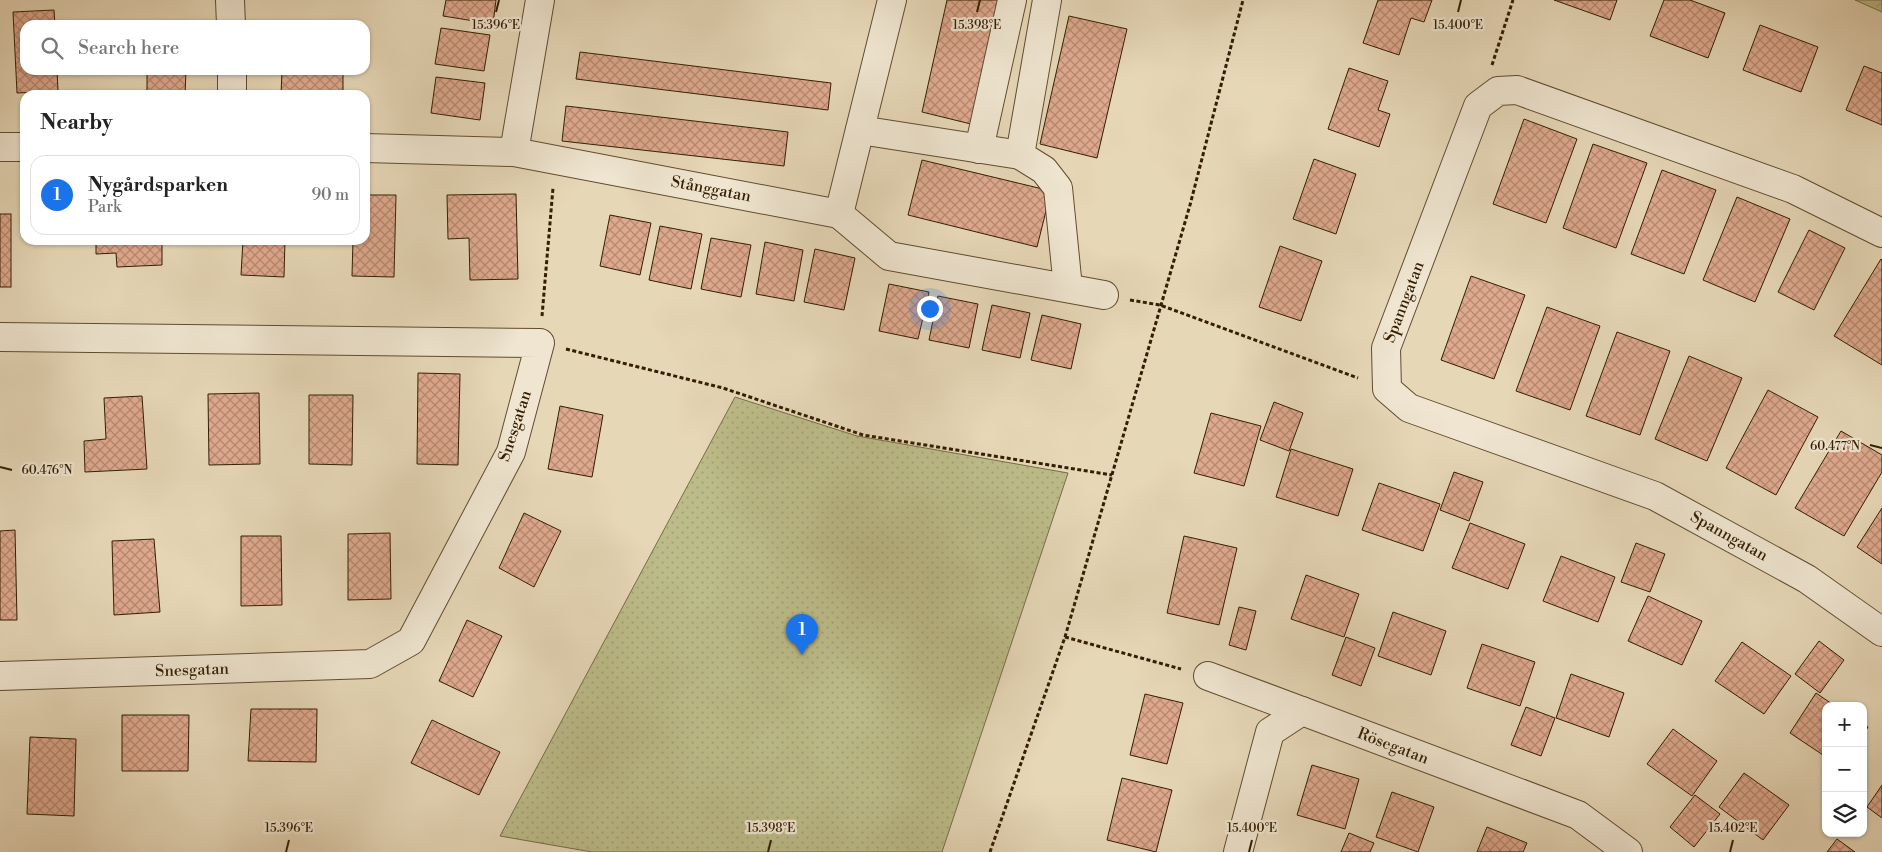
<!DOCTYPE html>
<html lang="en">
<head>
<meta charset="utf-8">
<style>
	body { margin:0; font-family:"Libre Bodoni",serif; background:#f2f2f2; color:#222 }
	.controls { position:absolute; right:15px; bottom:15px; display:grid; overflow:hidden; border-radius:10px; box-shadow:0 1px 4px #0004 }
	.controls button { width:45px; height:45px; display:grid; place-items:center; padding:0; border:0; border-bottom:1px solid #e0e0e0; background:#fff; color:#222; font:25px sans-serif }
	.you { position:absolute; left:929px; top:308px; width:18px; height:18px; margin:-12px; border:4px solid #fff; border-radius:50%; background:#1a73e8; box-shadow:0 0 0 8px #1a73e833 }
	.badge { display:grid; place-items:center; width:32px; height:32px; border-radius:50%; background:#1a73e8; color:#fff; font-size:16px; font-weight:700 }
	.pin { position:absolute; translate:-50% -41px; filter:drop-shadow(0 1px 2px #0008) }
	.pin::after { content:''; position:absolute; top:26px; width:18px; height:15px; background:inherit; clip-path:polygon(0 0,100% 0,50% 100%) }
	.list { margin:0; padding:0; list-style:none }
	h2 { display:flex; justify-content:space-between; align-items:center; height:65px; margin:0; padding:0 20px; font-size:21px }
	h2 small { font-size:16px; font-weight:400; color:#767676 }
	.list li { display:grid; grid-template-columns:32px 1fr auto; gap:15px; align-items:center; box-sizing:border-box; height:80px; margin:0 10px 10px; padding:0 10px; border:1px solid #e0e0e0; border-radius:15px }
	.list b { display:block; font-size:19px; white-space:nowrap }
	.list p { margin:0; font-size:16px; white-space:nowrap; color:#767676 }
	.list em { font-size:16px; font-style:normal; color:#767676 }
	.icon { flex:none; width:28px; height:28px; fill:none; stroke:currentColor; stroke-width:2; stroke-linecap:round; stroke-linejoin:round }
	.map { position:relative; flex:none; width:1882px; height:852px; overflow:hidden }
	.search { position:absolute; background:#fff; box-shadow:0 1px 4px #0004; left:20px; top:20px; width:350px; height:55px; display:flex; align-items:center; gap:12px; box-sizing:border-box; padding:0 18px; border-radius:15px; color:#767676; font-size:19px }
	.panel { position:absolute; background:#fff; box-shadow:0 1px 4px #0004; left:20px; top:90px; width:350px; height:155px; border-radius:15px }
	.map>svg:first-child { display:block }
</style>
</head>
<body>
<div class="map">
<svg width="1882" height="852" viewBox="0 0 1882 852">
	<defs>
		<pattern id="forest-crowns" width="20" height="18" patternUnits="userSpaceOnUse" patternTransform="scale(1.25)"><rect width="20" height="18" fill="#bcbc89"/><path d="M2 6a3 3 0 1 1 6 0M12 15a3 3 0 1 1 6 0" fill="none" stroke="#a2a175"/></pattern>
		<pattern id="park-dots" width="8" height="8" patternUnits="userSpaceOnUse" patternTransform="scale(1.25)"><rect width="8" height="8" fill="#bcbc89"/><path d="M2 2h.1M6 6h.1" fill="none" stroke="#a2a175" stroke-width="1.8" stroke-linecap="round"/></pattern>
		<pattern id="building-cross-hatch" width="8" height="8" patternUnits="userSpaceOnUse" patternTransform="scale(1.25)"><rect width="8" height="8" fill="#dfa98e"/><path d="M0 0l8 8M0 8l8-8" fill="none" stroke="#b58972"/></pattern>
	</defs>
	<rect width="100%" height="100%" fill="#e6d7b7"/>
	<filter id="stains"><feTurbulence type="fractalNoise" baseFrequency=".004" numOctaves="4"/><feColorMatrix values="0 0 0 0 .2 0 0 0 0 .09 0 0 0 0 .02 0 0 0 .5 -.17"/></filter>
	<radialGradient id="worn" r=".72"><stop offset=".6" stop-color="#630" stop-opacity="0"/><stop offset="1" stop-color="#630" stop-opacity=".3"/></radialGradient>
	<path fill="url(#forest-crowns)" stroke="#786d46" d="M1855 0H1882V12Z"/>
	<path fill="url(#park-dots)" stroke="#786d46" d="M735 397 857 436 1068 473 942 852H592L500 836Z"/>
	<g fill="url(#building-cross-hatch)" stroke="#331e02">
		<path d="M446 0H496L493 24 443 16Z"/>
		<path d="M947 0H1003L975 125 922 112Z"/>
		<path d="M1378 0H1432L1424 22 1411 18 1399 55 1363 43Z"/>
		<path d="M1554 0H1617L1610 20Z"/>
		<path d="M1664 0H1690L1725 13 1708 58 1650 36Z"/>
		<path d="M54 10 55 25H25V70H57L58 91 17 93 13 12Z"/>
		<path d="M1069 16 1127 29 1097 158 1040 144Z"/>
		<path d="M148 24H188L148 25Z"/>
		<path d="M1760 25 1818 47 1801 92 1743 70Z"/>
		<path d="M441 28 490 35 484 71 435 64Z"/>
		<path d="M580 52 831 83 828 110 576 79Z"/>
		<path d="M1864 66 1882 73V125L1846 110Z"/>
		<path d="M1349 68 1388 81 1378 110 1390 114 1379 147 1328 129Z"/>
		<path d="M147 70H186L185 95H147Z"/>
		<path d="M282 70H343V95H281Z"/>
		<path d="M436 77 485 83 480 120 431 113Z"/>
		<path d="M566 106 788 132 784 166 562 141Z"/>
		<path d="M1524 119 1577 139 1546 223 1493 204Z"/>
		<path d="M1593 144 1647 163 1616 248 1563 228Z"/>
		<path d="M1314 159 1356 174 1336 234 1293 219Z"/>
		<path d="M922 160 1051 191 1037 247 908 215Z"/>
		<path d="M1662 170 1716 190 1684 274 1631 254Z"/>
		<path d="M516 194 518 279 470 280 469 238 448 239 447 195Z"/>
		<path d="M365 195H396L394 277 352 276 353 240H365Z"/>
		<path d="M1737 197 1790 219 1755 302 1703 280Z"/>
		<rect x="0" y="214" width="11" height="73"/>
		<path d="M610 215 651 223 640 275 600 266Z"/>
		<path d="M660 226 702 234 691 289 649 280Z"/>
		<path d="M1809 230 1845 248 1814 310 1778 292Z"/>
		<path d="M711 238 751 245 741 297 701 289Z"/>
		<path d="M96 240H162V265L117 267 116 253 96 254Z"/>
		<path d="M243 240H285L284 277 241 275Z"/>
		<path d="M765 242 803 250 794 301 756 294Z"/>
		<path d="M1280 246 1322 261 1301 321 1259 307Z"/>
		<path d="M815 249 855 258 844 310 804 302Z"/>
		<path d="M1881 259 1882 260V365L1834 336Z"/>
		<path d="M1471 276 1525 295 1494 379 1441 360Z"/>
		<path d="M889 284 929 292 918 339 879 331Z"/>
		<path d="M938 296 978 304 969 348 929 340Z"/>
		<path d="M992 305 1030 313 1020 358 982 350Z"/>
		<path d="M1547 307 1600 326 1570 410 1516 391Z"/>
		<path d="M1042 315 1081 324 1071 369 1031 360Z"/>
		<path d="M1617 332 1670 351 1640 435 1586 416Z"/>
		<path d="M1689 356 1742 378 1707 461 1655 439Z"/>
		<path d="M418 373 460 374 458 465 417 464Z"/>
		<path d="M1768 390 1818 417 1776 495 1726 468Z"/>
		<path d="M259 393 260 464 209 465 208 394Z"/>
		<path d="M309 395H353L352 465 309 464Z"/>
		<path d="M142 396 147 469 85 472 84 441 106 439 104 398Z"/>
		<path d="M1274 402 1303 413 1289 451 1260 440Z"/>
		<path d="M560 406 603 415 592 477 548 469Z"/>
		<path d="M1211 413 1261 426 1244 486 1194 473Z"/>
		<path d="M1841 431 1882 455V472L1844 536 1795 508Z"/>
		<path d="M1291 449 1353 469 1338 516 1276 497Z"/>
		<path d="M1454 472 1483 482 1469 521 1440 510Z"/>
		<path d="M1379 483 1440 504 1423 551 1362 530Z"/>
		<path d="M1882 508V564L1857 547Z"/>
		<path d="M524 513 561 531 534 587 499 568Z"/>
		<path d="M1470 523 1525 544 1508 589 1452 568Z"/>
		<path d="M15 530 17 620H0V531Z"/>
		<path d="M390 533 391 599 348 600V534Z"/>
		<path d="M241 536H281L282 605 241 606Z"/>
		<path d="M1184 536 1237 548 1219 625 1167 613Z"/>
		<path d="M154 539 160 612 114 615 112 541Z"/>
		<path d="M1636 543 1665 554 1650 592 1621 582Z"/>
		<path d="M1561 556 1615 577 1598 622 1543 601Z"/>
		<path d="M1306 575 1359 594 1344 637 1291 619Z"/>
		<path d="M1648 596 1702 621 1682 665 1628 641Z"/>
		<path d="M1239 607 1256 611 1246 650 1229 645Z"/>
		<path d="M1393 612 1446 631 1431 675 1378 656Z"/>
		<path d="M467 620 502 636 473 697 439 681Z"/>
		<path d="M1346 637 1375 648 1361 686 1332 675Z"/>
		<path d="M1819 641 1844 660 1820 693 1795 674Z"/>
		<path d="M1742 642 1791 676 1764 714 1715 681Z"/>
		<path d="M1482 644 1535 662 1520 706 1467 688Z"/>
		<path d="M1571 674 1624 693 1609 737 1556 718Z"/>
		<path d="M1816 693 1835 706H1826V757L1790 733Z"/>
		<path d="M1145 694 1183 703 1167 764 1130 755Z"/>
		<path d="M1526 707 1555 718 1541 756 1511 745Z"/>
		<path d="M251 709H317L316 762 248 761Z"/>
		<path d="M122 715H189L188 771H122Z"/>
		<path d="M432 720 500 752 479 795 411 763Z"/>
		<path d="M1863 724 1868 727 1863 735Z"/>
		<path d="M1673 729 1717 761 1692 796 1647 764Z"/>
		<path d="M30 737 76 739 74 816 27 814Z"/>
		<path d="M1312 765 1359 779 1345 829 1297 815Z"/>
		<path d="M1744 773 1789 805 1763 840 1719 807Z"/>
		<path d="M1122 778 1172 790 1156 852 1107 840Z"/>
		<path d="M1882 785V818L1867 807Z"/>
		<path d="M1392 792 1434 807 1418 852 1376 837Z"/>
		<path d="M1695 795 1720 814 1694 847 1670 827Z"/>
		<path d="M1487 827 1527 843 1523 852H1477Z"/>
		<path d="M1349 833 1374 843 1370 852H1341Z"/>
		<path d="M1837 839 1855 852H1827Z"/>
	</g>
	<g fill="none" stroke-linecap="round" stroke-linejoin="round">
		<g stroke="#604c2f" stroke-width="30">
			<g id="minor">
				<path d="M230 0 231 25"/>
				<path d="M1047 0 1020 155 1044 170 1058 188 1068 288"/>
				<path d="M232 70V95"/>
				<path d="M860 130 1020 155"/>
				<path d="M0 147H25"/>
				<path d="M365 148 514 152 839 214 892 0"/>
				<path d="M979 149 1012 0"/>
				<path d="M514 152 540 0"/>
				<path d="M839 214 889 256 1104 295"/>
				<path d="M1882 233 1793 189 1517 90 1498 91 1478 106 1386 348 1387 389 1409 408 1655 496 1807 579 1882 632"/>
				<path d="M0 337 540 343 511 452 411 641 370 664 0 676"/>
				<path d="M1208 676 1302 711"/>
				<path d="M1238 852 1270 732 1302 711 1578 815 1628 852"/>
			</g>
		</g>
		<g stroke="#331e02" stroke-width="3" stroke-dasharray="4 2.5" stroke-linecap="butt">
			<path d="M1492 65 1513 0"/>
			<path d="M1130 300 1160 305 1358 378"/>
			<path d="M542 316 553 188"/>
			<path d="M566 349 723 388 863 435 1112 475"/>
			<path d="M1065 637 1181 669"/>
			<path d="M990 852 1065 637 1190 205 1243 0"/>
		</g>
		<use href="#minor" stroke="#efe5d0" stroke-width="28"/>
	</g>
	<path fill="none" stroke="#331e02" stroke-width="2" d="M496 12 499 0M977 12 980 0M1458 12 1461 0M1870 445 1882 448M0 467 12 470M286 852 289 840M768 852 771 840M1249 852 1252 840M1730 852 1733 840"/>
	<g text-anchor="middle" dominant-baseline="central" stroke-width="4.5" stroke-linejoin="round" paint-order="stroke">
		<g font-size="16" fill="#331e02" stroke="#efe5d0">
			<text transform="translate(711 189) rotate(11)">Stånggatan</text>
			<text transform="translate(1404 302) rotate(-69)">Spanngatan</text>
			<text transform="translate(515 426) rotate(-72)">Snesgatan</text>
			<text transform="translate(1729 536) rotate(29)">Spanngatan</text>
			<text transform="translate(192 670) rotate(-2)">Snesgatan</text>
			<text transform="translate(1393 746) rotate(21)">Rösegatan</text>
		</g>
	</g>
	<g font-size="12" text-anchor="middle" fill="#331e02" stroke="#efe5d0" stroke-width="4.5" stroke-linejoin="round" paint-order="stroke">
		<text x="496" y="29">15.396°E</text>
		<text x="977" y="29">15.398°E</text>
		<text x="1458" y="29">15.400°E</text>
		<text x="1835" y="450">60.477°N</text>
		<text x="47" y="474">60.476°N</text>
		<text x="289" y="832">15.396°E</text>
		<text x="771" y="832">15.398°E</text>
		<text x="1252" y="832">15.400°E</text>
		<text x="1733" y="832">15.402°E</text>
	</g>
	<rect width="100%" height="100%" filter="url(#stains)"/>
	<rect width="100%" height="100%" fill="url(#worn)"/>
</svg>
<div class="controls">
<button>+</button>
<button>−</button>
<button><svg class="icon" aria-label="layers" viewBox="0 0 24 24"><path d="M12 4l9 5-9 5-9-5zM3 14l9 5 9-5"/></svg></button>
</div>
<div class="you"></div>
<div class="pin badge" style="left:802px;top:655px">1</div>
<div class="search"><svg class="icon" aria-label="search" viewBox="0 0 24 24"><circle cx="10" cy="10" r="6"/><path d="M15 15l6 6"/></svg>Search here</div>
<section class="panel">
<h2>Nearby<small></small></h2>
<ul class="list">
<li><span class="badge">1</span><div><b>Nygårdsparken</b><p>Park</p></div><em>90 m</em></li>
</ul>
</section>
</div>
</body>
</html>
